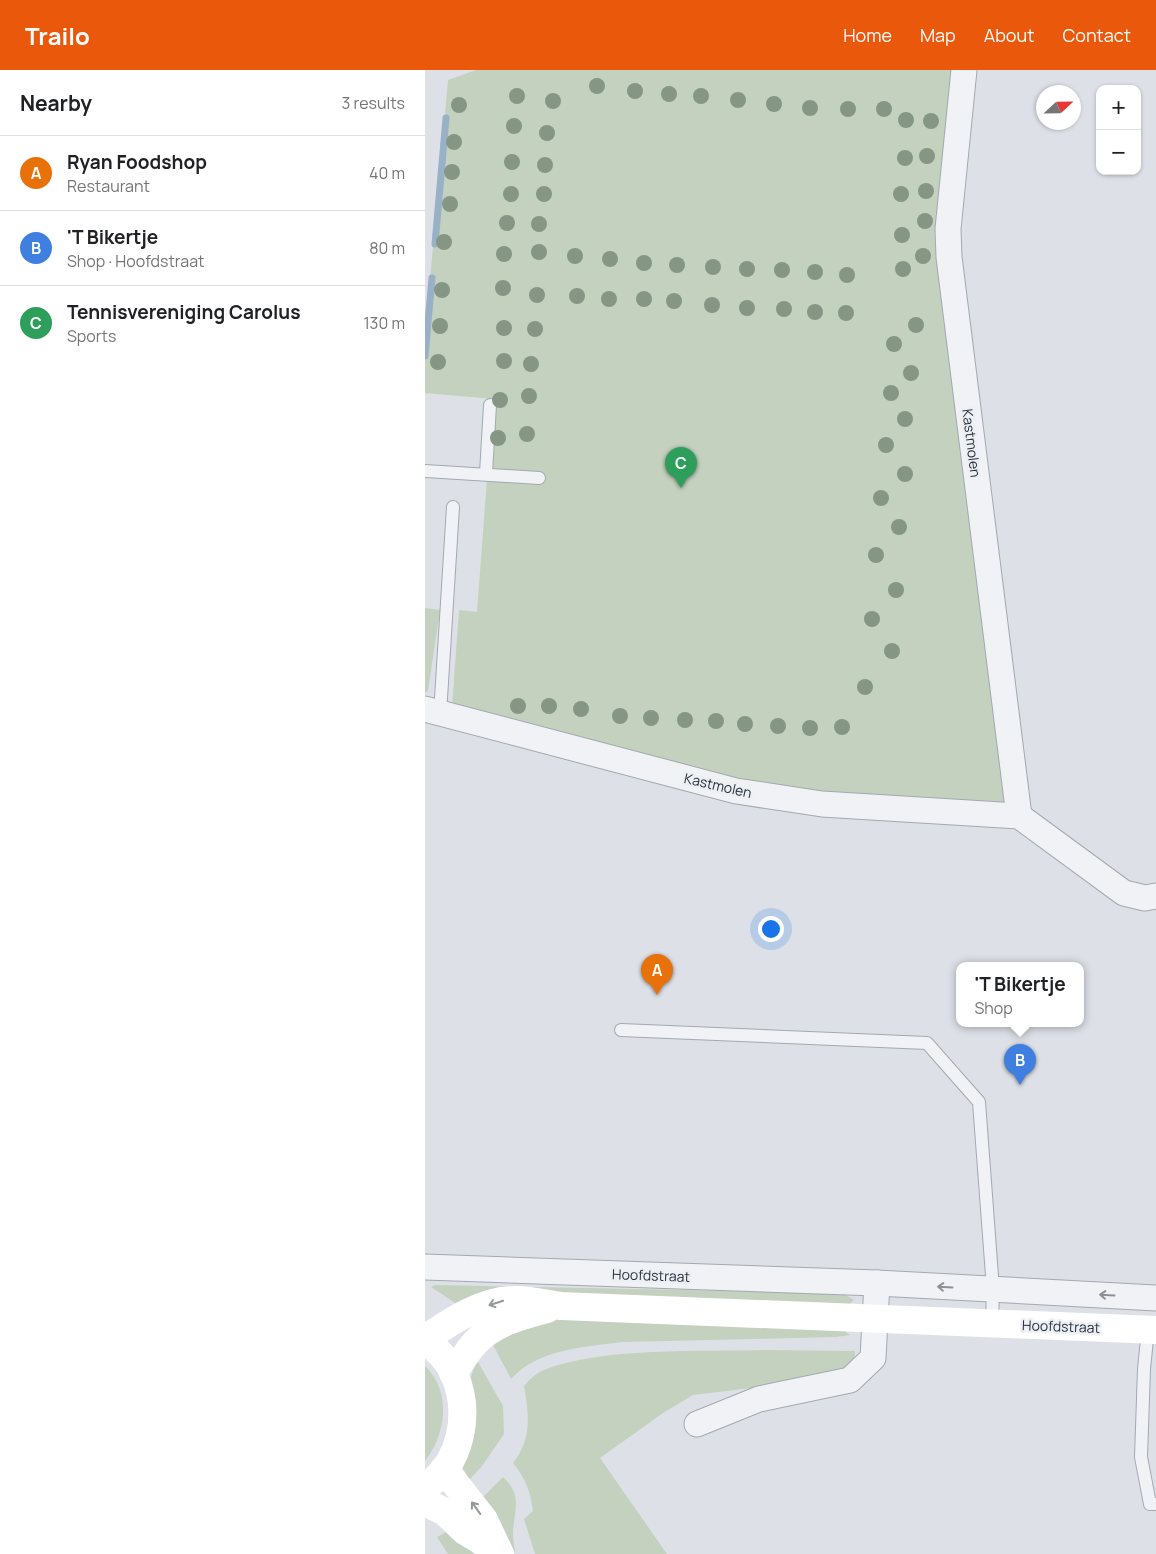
<!DOCTYPE html>
<html lang="en">
<head>
<meta charset="utf-8">
<style>
	body { margin:0; font-family:Manrope,sans-serif; background:#f2f2f2; color:#202124 }
	.controls { position:absolute; right:15px; top:15px; display:grid; overflow:hidden; border-radius:10px; box-shadow:0 1px 4px #0004 }
	.controls button { width:45px; height:45px; display:grid; place-items:center; padding:0; border:0; border-bottom:1px solid #e0e0e0; background:#fff; color:#202124; font:25px sans-serif }
	.compass { position:absolute; left:611px; top:15px; width:45px; height:45px; border-radius:50%; background:#fff; box-shadow:0 1px 4px #0004; rotate:68deg }
	.you { position:absolute; left:345px; top:858px; width:18px; height:18px; margin:-12px; border:4px solid #fff; border-radius:50%; background:#1a73e8; box-shadow:0 0 0 8px #1a73e833 }
	.badge { display:grid; place-items:center; width:32px; height:32px; border-radius:50%; background:#ea580c; color:#fff; font-size:16px; font-weight:700 }
	.pin { position:absolute; translate:-50% -41px; filter:drop-shadow(0 1px 2px #0008) }
	.pin::after { content:''; position:absolute; top:26px; width:18px; height:15px; background:inherit; clip-path:polygon(0 0,100% 0,50% 100%) }
	.popup { position:absolute; left:531px; top:892px; width:128px; height:65px; box-sizing:border-box; display:grid; place-content:center; border-radius:10px; background:#fff; filter:drop-shadow(0 1px 4px #0005); font-size:16px; white-space:nowrap; color:#757577 }
	.popup b { font-size:19px; color:#202124 }
	.popup::after { content:''; position:absolute; left:50%; top:100%; margin-left:-10px; border:10px solid transparent; border-top-color:#fff }
	.list { margin:0; padding:0; list-style:none }
	h2 { display:flex; justify-content:space-between; align-items:center; height:65px; margin:0; padding:0 20px; font-size:21px }
	h2 small { font-size:16px; font-weight:400; color:#757577 }
	.list li { display:grid; grid-template-columns:32px 1fr auto; gap:15px; align-items:center; box-sizing:border-box; height:75px; padding:0 20px; border-top:1px solid #e0e0e0 }
	.list b { display:block; font-size:19px; white-space:nowrap }
	.list p { margin:0; font-size:16px; white-space:nowrap; color:#757577 }
	.list em { font-size:16px; font-style:normal; color:#757577 }
	.map { position:relative; flex:none; width:731px; height:1484px; overflow:hidden }
	header { display:flex; align-items:center; gap:30px; box-sizing:border-box; height:70px; padding:0 25px; background:#ea580c; color:#fff }
	header strong { font-size:24px }
	nav { display:flex; gap:28px; margin-inline-start:auto; font-size:18px }
	main { display:flex }
	aside { flex:1; background:#fff }
	.map>svg:first-child { display:block }
</style>
</head>
<body>
<header>
<strong>Trailo</strong>
<nav><a>Home</a><a>Map</a><a>About</a><a>Contact</a></nav>
</header>
<main>
<aside>
<h2>Nearby<small>3 results</small></h2>
<ul class="list">
<li><span class="badge" style="background:#e8710a">A</span><div><b>Ryan Foodshop</b><p>Restaurant</p></div><em>40 m</em></li>
<li><span class="badge" style="background:#3f7fe0">B</span><div><b>'T Bikertje</b><p>Shop · Hoofdstraat</p></div><em>80 m</em></li>
<li><span class="badge" style="background:#2e9e5b">C</span><div><b>Tennisvereniging Carolus</b><p>Sports</p></div><em>130 m</em></li>
</ul>
</aside>
<div class="map">
<svg width="731" height="1484" viewBox="0 0 731 1484">
	<rect width="100%" height="100%" fill="#dde1e7"/>
	<g fill="#c4d1be">
		<path d="M51 0H530L516 166 584 737 367 720 310 712 27 637 34 540 52 542 68 329 0 323V265L23 10Z"/>
		<path d="M0 538 15 540 3 621 0 623Z"/>
		<path d="M10 1215 410 1223 419 1224 429 1230 421 1237H36L6 1217Z"/>
		<path d="M134 1247 417 1259 425 1265 411 1267 197 1272C159 1277 113 1279 86 1309L67 1273 85 1261Z"/>
		<path d="M341 1280 430 1281 429 1293 401 1309 268 1325 238 1343 175 1388 242 1484H110L99 1449 108 1441C105 1421 101 1409 88 1393 107 1369 104 1345 99 1316 105 1309 110 1304 119 1300 176 1277 279 1282 341 1280Z"/>
		<path d="M52 1290 78 1336 79 1364 57 1396 44 1410 37 1396 50 1331 46 1307Z"/>
		<path d="M0 1296C27 1322 21 1364 0 1391Z"/>
		<path d="M78 1407C98 1426 89 1439 88 1463 88 1469 89 1476 90 1483L57 1428Z"/>
		<path d="M25 1460 49 1484H23L12 1467Z"/>
	</g>
	<g fill="none" stroke-linecap="round" stroke-linejoin="round">
		<g stroke="#98b1c7" stroke-width="7">
			<path d="M10 174 21 48"/>
			<path d="M0 286 7 208"/>
		</g>
		<g stroke="#a3a8b1" stroke-width="14">
			<g id="lane">
				<path d="M0 401 114 408"/>
				<path d="M61 403 65 335"/>
				<path d="M15 644 28 437"/>
				<path d="M196 960 502 973 554 1032 568 1219 567 1254"/>
				<path d="M723 1259 719 1299 716 1387 725 1434H731"/>
			</g>
		</g>
		<g stroke="#a3a8b1" stroke-width="27">
			<g id="street">
				<path d="M539 0 523 159 524 187 594 746"/>
				<path d="M0 639 311 721 397 734 594 746 699 823 720 828 731 826"/>
				<path d="M0 1197 452 1213 731 1228"/>
				<path d="M272 1354 334 1329 425 1310 448 1288 452 1213"/>
			</g>
		</g>
		<use href="#lane" stroke="#f0f2f5" stroke-width="12"/>
		<use href="#street" stroke="#f0f2f5" stroke-width="25"/>
		<g stroke="#fff" stroke-width="28">
			<path d="M0 1269C25 1252 57 1230 89 1230 104 1229 121 1234 136 1236L731 1260"/>
			<path d="M0 1269C11 1279 23 1290 29 1304 46 1342 37 1394 0 1417"/>
			<path d="M28 1303C35 1294 41 1283 49 1274 67 1253 96 1246 122 1239"/>
			<path d="M19 1399 59 1450 75 1484"/>
			<path d="M0 1432 20 1442 40 1461 73 1481"/>
		</g>
	</g>
	<g fill="#859685">
		<circle cx="172" cy="16" r="8"/>
		<circle cx="210" cy="21" r="8"/>
		<circle cx="244" cy="24" r="8"/>
		<circle cx="92" cy="26" r="8"/>
		<circle cx="276" cy="26" r="8"/>
		<circle cx="313" cy="30" r="8"/>
		<circle cx="128" cy="31" r="8"/>
		<circle cx="349" cy="34" r="8"/>
		<circle cx="34" cy="35" r="8"/>
		<circle cx="385" cy="38" r="8"/>
		<circle cx="423" cy="39" r="8"/>
		<circle cx="459" cy="39" r="8"/>
		<circle cx="481" cy="50" r="8"/>
		<circle cx="506" cy="51" r="8"/>
		<circle cx="89" cy="56" r="8"/>
		<circle cx="122" cy="63" r="8"/>
		<circle cx="29" cy="72" r="8"/>
		<circle cx="502" cy="86" r="8"/>
		<circle cx="480" cy="88" r="8"/>
		<circle cx="87" cy="92" r="8"/>
		<circle cx="120" cy="95" r="8"/>
		<circle cx="27" cy="102" r="8"/>
		<circle cx="501" cy="121" r="8"/>
		<circle cx="86" cy="124" r="8"/>
		<circle cx="119" cy="124" r="8"/>
		<circle cx="476" cy="124" r="8"/>
		<circle cx="25" cy="134" r="8"/>
		<circle cx="500" cy="151" r="8"/>
		<circle cx="82" cy="153" r="8"/>
		<circle cx="114" cy="154" r="8"/>
		<circle cx="477" cy="165" r="8"/>
		<circle cx="19" cy="172" r="8"/>
		<circle cx="114" cy="182" r="8"/>
		<circle cx="79" cy="184" r="8"/>
		<circle cx="150" cy="186" r="8"/>
		<circle cx="498" cy="186" r="8"/>
		<circle cx="185" cy="189" r="8"/>
		<circle cx="219" cy="193" r="8"/>
		<circle cx="252" cy="195" r="8"/>
		<circle cx="288" cy="197" r="8"/>
		<circle cx="322" cy="199" r="8"/>
		<circle cx="478" cy="199" r="8"/>
		<circle cx="357" cy="200" r="8"/>
		<circle cx="390" cy="202" r="8"/>
		<circle cx="422" cy="205" r="8"/>
		<circle cx="78" cy="218" r="8"/>
		<circle cx="17" cy="220" r="8"/>
		<circle cx="112" cy="225" r="8"/>
		<circle cx="152" cy="226" r="8"/>
		<circle cx="184" cy="229" r="8"/>
		<circle cx="219" cy="229" r="8"/>
		<circle cx="249" cy="231" r="8"/>
		<circle cx="287" cy="235" r="8"/>
		<circle cx="322" cy="238" r="8"/>
		<circle cx="359" cy="239" r="8"/>
		<circle cx="390" cy="242" r="8"/>
		<circle cx="421" cy="243" r="8"/>
		<circle cx="491" cy="255" r="8"/>
		<circle cx="15" cy="256" r="8"/>
		<circle cx="79" cy="258" r="8"/>
		<circle cx="110" cy="259" r="8"/>
		<circle cx="469" cy="274" r="8"/>
		<circle cx="79" cy="291" r="8"/>
		<circle cx="13" cy="292" r="8"/>
		<circle cx="106" cy="294" r="8"/>
		<circle cx="486" cy="303" r="8"/>
		<circle cx="466" cy="323" r="8"/>
		<circle cx="104" cy="326" r="8"/>
		<circle cx="75" cy="330" r="8"/>
		<circle cx="480" cy="349" r="8"/>
		<circle cx="102" cy="364" r="8"/>
		<circle cx="73" cy="368" r="8"/>
		<circle cx="461" cy="375" r="8"/>
		<circle cx="480" cy="404" r="8"/>
		<circle cx="456" cy="428" r="8"/>
		<circle cx="474" cy="457" r="8"/>
		<circle cx="451" cy="485" r="8"/>
		<circle cx="471" cy="520" r="8"/>
		<circle cx="447" cy="549" r="8"/>
		<circle cx="467" cy="581" r="8"/>
		<circle cx="440" cy="617" r="8"/>
		<circle cx="93" cy="636" r="8"/>
		<circle cx="124" cy="636" r="8"/>
		<circle cx="156" cy="639" r="8"/>
		<circle cx="195" cy="646" r="8"/>
		<circle cx="226" cy="648" r="8"/>
		<circle cx="260" cy="650" r="8"/>
		<circle cx="291" cy="651" r="8"/>
		<circle cx="320" cy="654" r="8"/>
		<circle cx="353" cy="656" r="8"/>
		<circle cx="417" cy="657" r="8"/>
		<circle cx="385" cy="658" r="8"/>
	</g>
	<defs><path id="oneway-shaft" d="M-6 0H5M1.5-3L5.5 0L1.5 3" fill="none" stroke-width="1.6" stroke-linecap="round" stroke-linejoin="round" transform="scale(1.25)"/></defs>
	<g stroke="#8c9199">
		<use href="#oneway-shaft" transform="translate(520 1217) rotate(-177)"/>
		<use href="#oneway-shaft" transform="translate(682 1225) rotate(-177)"/>
	</g>
	<g stroke="#93989e">
		<use href="#oneway-shaft" transform="translate(71 1233) rotate(162)"/>
		<use href="#oneway-shaft" transform="translate(51 1438) rotate(-126)"/>
	</g>
	<g text-anchor="middle" dominant-baseline="central" stroke-width="5" stroke-linejoin="round" paint-order="stroke">
		<g font-size="14" fill="#27303d" stroke="#ecf0f5">
			<text transform="translate(547 373) rotate(83)">Kastmolen</text>
			<text transform="translate(293 715) rotate(13)">Kastmolen</text>
			<text transform="translate(226 1205) rotate(2)">Hoofdstraat</text>
			<text transform="translate(636 1256) rotate(2)">Hoofdstraat</text>
		</g>
	</g>
</svg>
<div class="controls">
<button>+</button>
<button>−</button>
</div>
<svg class="compass" viewBox="-18 -18 36 36"><path d="M0-13l5 13h-10z" fill="#e53935"/><path d="M0 13l5-13h-10z" fill="#757577"/></svg>
<div class="you"></div>
<div class="pin badge" style="left:232px;top:925px;background:#e8710a">A</div>
<div class="pin badge" style="left:595px;top:1015px;background:#3f7fe0">B</div>
<div class="popup"><b>'T Bikertje</b>Shop</div>
<div class="pin badge" style="left:256px;top:418px;background:#2e9e5b">C</div>
</div>
</main>
</body>
</html>
